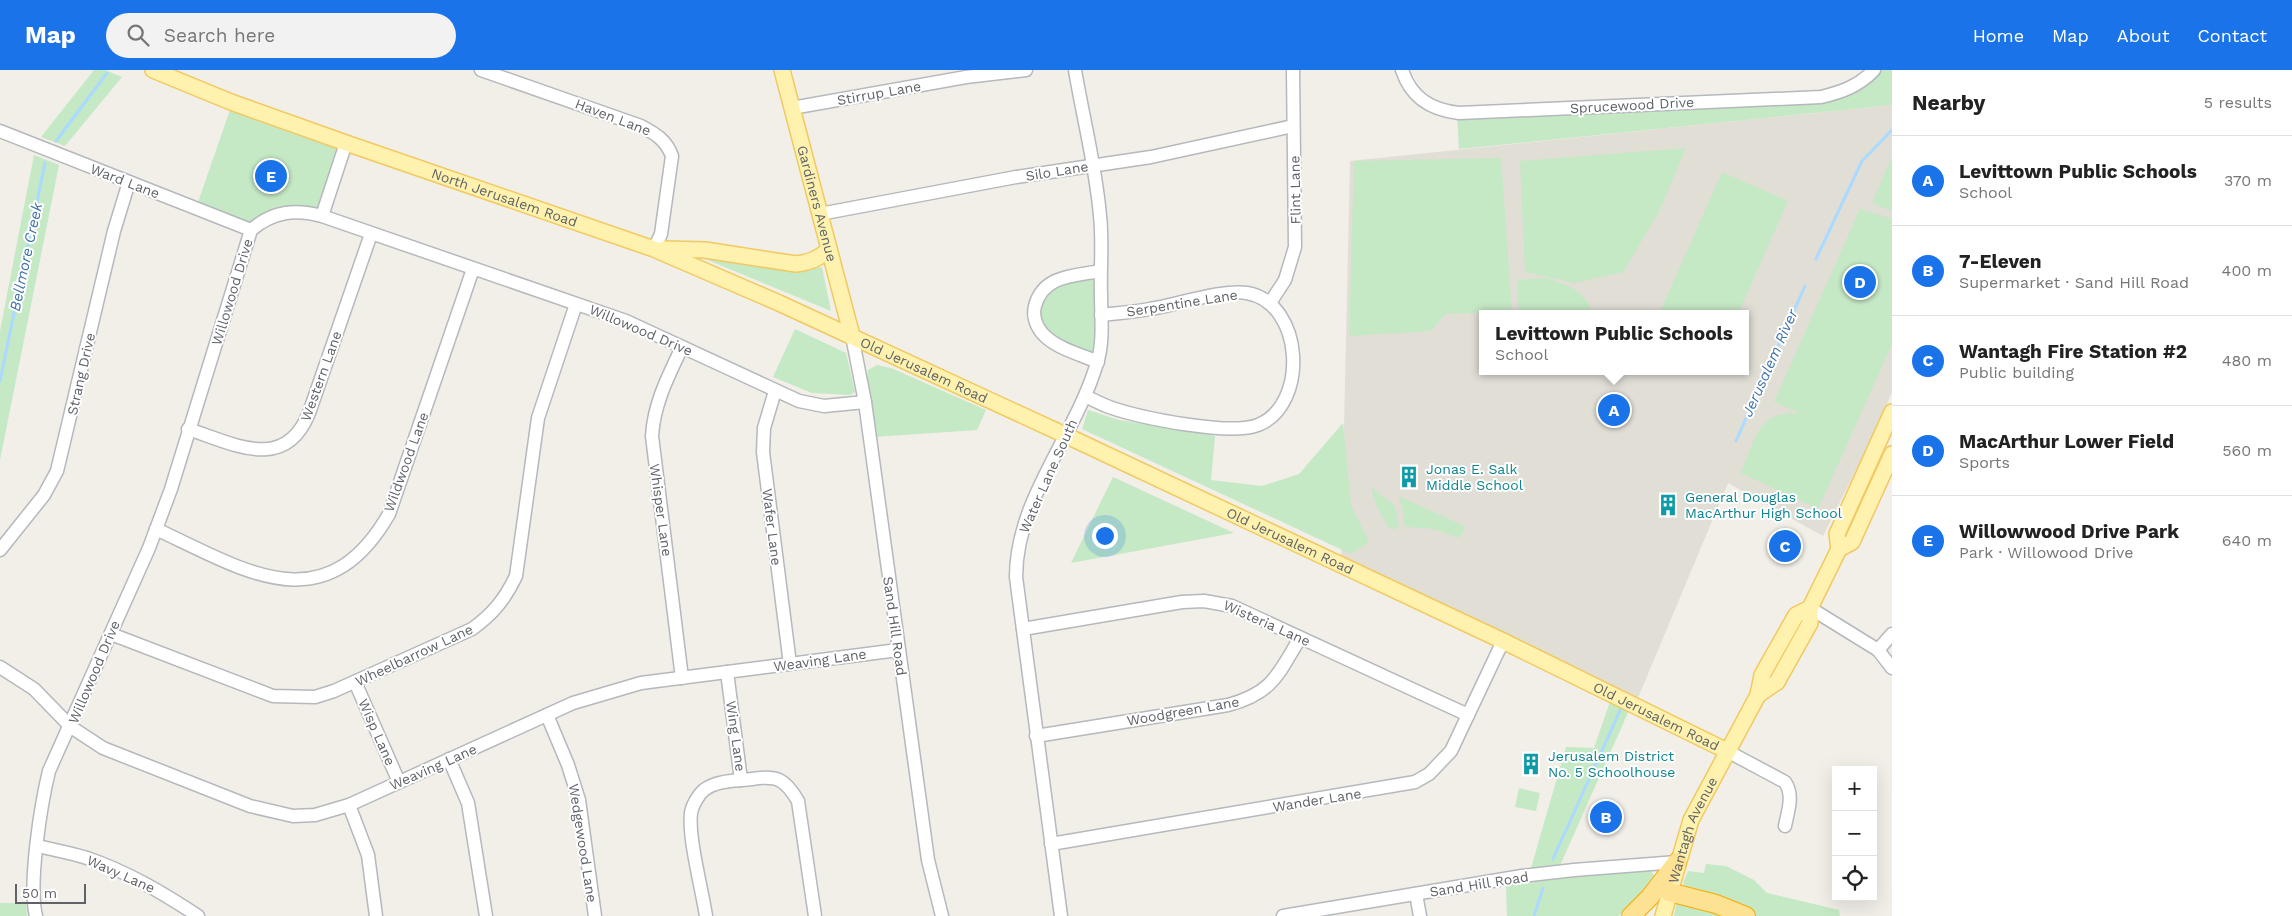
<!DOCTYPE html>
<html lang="en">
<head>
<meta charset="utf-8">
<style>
	body { margin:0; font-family:"Work Sans",sans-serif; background:#f2f2f2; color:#222 }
	.controls { position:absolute; right:15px; bottom:15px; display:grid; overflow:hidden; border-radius:0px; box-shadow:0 5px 20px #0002 }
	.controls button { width:45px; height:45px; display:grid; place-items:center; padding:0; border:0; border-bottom:1px solid #e0e0e0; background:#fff; color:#222; font:25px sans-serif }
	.scale { position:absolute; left:15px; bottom:12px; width:71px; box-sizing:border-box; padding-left:5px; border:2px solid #5f6368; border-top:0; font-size:14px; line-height:18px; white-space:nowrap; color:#5f6368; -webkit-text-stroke:4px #fff; paint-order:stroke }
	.you { position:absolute; left:1104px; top:465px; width:18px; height:18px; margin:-12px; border:4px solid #fff; border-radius:50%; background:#1a73e8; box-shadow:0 0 0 8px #1a73e833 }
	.badge { display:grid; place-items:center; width:32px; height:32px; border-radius:50%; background:#1a73e8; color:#fff; font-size:16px; font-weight:700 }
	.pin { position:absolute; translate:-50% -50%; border:2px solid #fff; box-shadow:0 1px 5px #0006 }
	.popup { position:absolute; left:1479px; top:240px; width:270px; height:65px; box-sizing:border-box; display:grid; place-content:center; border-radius:0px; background:#fff; filter:drop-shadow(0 1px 4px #0005); font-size:16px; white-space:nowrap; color:#767676 }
	.popup b { font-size:19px; color:#222 }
	.popup::after { content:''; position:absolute; left:50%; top:100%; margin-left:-10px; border:10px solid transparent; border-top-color:#fff }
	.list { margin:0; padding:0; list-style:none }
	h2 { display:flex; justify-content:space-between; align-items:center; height:65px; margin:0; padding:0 20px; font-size:21px }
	h2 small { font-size:16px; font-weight:400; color:#767676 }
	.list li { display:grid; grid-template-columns:32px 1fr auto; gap:15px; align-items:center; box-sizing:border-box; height:90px; padding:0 20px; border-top:1px solid #e0e0e0 }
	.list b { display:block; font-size:19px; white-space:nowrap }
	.list p { margin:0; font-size:16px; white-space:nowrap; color:#767676 }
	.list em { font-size:16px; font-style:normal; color:#767676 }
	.icon { flex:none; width:28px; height:28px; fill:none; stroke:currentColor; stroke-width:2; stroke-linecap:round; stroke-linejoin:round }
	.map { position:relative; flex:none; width:1892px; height:846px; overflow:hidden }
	header { display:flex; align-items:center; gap:30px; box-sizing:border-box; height:70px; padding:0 25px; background:#1a73e8; color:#fff }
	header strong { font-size:24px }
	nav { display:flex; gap:28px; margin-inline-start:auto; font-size:18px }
	.search { width:350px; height:45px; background:#f2f2f2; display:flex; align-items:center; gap:12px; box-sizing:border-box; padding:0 18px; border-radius:28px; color:#767676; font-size:19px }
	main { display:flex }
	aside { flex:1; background:#fff }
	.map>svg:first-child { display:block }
</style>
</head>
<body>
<header>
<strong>Map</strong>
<div class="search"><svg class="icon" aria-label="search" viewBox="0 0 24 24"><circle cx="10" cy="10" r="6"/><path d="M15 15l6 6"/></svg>Search here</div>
<nav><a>Home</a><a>Map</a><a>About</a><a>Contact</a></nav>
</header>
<main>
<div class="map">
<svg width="1892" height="846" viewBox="0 0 1892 846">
	<rect width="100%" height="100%" fill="#f1efe8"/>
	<path fill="#e1ded6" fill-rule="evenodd" d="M1892 35V322L1877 358 1823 466 1728 413 1635 635 1341 493 1350 91ZM1483 244H1745V301H1483Z"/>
	<g fill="#c5e8c5">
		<path d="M94 0H105L122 7 65 76 41 67Z"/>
		<path d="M1876 0H1892V35L1459 79 1457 45 1823 28Z"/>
		<path d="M232 34 345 74 323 145 296 140 251 159 196 138Z"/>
		<path d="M1686 78 1659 142 1623 202 1574 213 1525 202 1520 91Z"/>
		<path d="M34 85 59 95 0 390V261Z"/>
		<path d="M1892 86V141L1872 133Z"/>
		<path d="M1501 88 1512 242 1446 244 1430 261 1349 266 1354 91Z"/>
		<path d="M1722 102 1788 131 1738 244H1659Z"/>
		<path d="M1860 139 1892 149V274L1818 439 1741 403C1755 369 1757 341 1800 343L1774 332Z"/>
		<path d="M703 188 795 200 822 197 831 241Z"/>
		<path d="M1100 202 1097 290 1053 271 1035 241 1051 214Z"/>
		<path d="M1546 208C1570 216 1583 219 1594 244H1519L1517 210Z"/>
		<path d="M795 259 846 283 855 322 850 325 812 323 773 307Z"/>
		<path d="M877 295 891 298 986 340 977 360 874 367 867 310 868 300Z"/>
		<path d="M1088 340 1119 350 1215 366 1211 410 1262 416 1299 404 1343 353 1351 435 1369 472 1351 484 1082 359Z"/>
		<path d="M1113 407 1234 463 1071 493Z"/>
		<path d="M1371 417 1395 436 1399 456 1395 460 1388 457 1376 435Z"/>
		<path d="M1399 426 1466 457 1459 468 1434 459 1408 457 1404 455 1402 434 1399 431Z"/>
		<path d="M1612 626 1631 636 1554 809 1650 800 1654 805 1653 813 1633 836 1618 846H1507L1506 815 1527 812 1566 677 1594 678Z"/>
		<path d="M1519 718 1540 723 1536 741 1515 737Z"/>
		<path d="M1706 794 1726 796 1754 810 1767 823 1839 840 1840 846H1756L1745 838 1687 820 1683 813 1688 801 1704 803Z"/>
		<path d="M1677 831 1735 846H1674Z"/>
		<path d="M0 833H26L27 846H0Z"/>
	</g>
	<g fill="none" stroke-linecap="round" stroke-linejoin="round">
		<g stroke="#aadaff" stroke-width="3">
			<path d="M56 71 107 3"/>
			<path d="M1816 189 1862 91 1892 60"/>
			<path d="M0 311 45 93"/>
			<path d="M1736 371 1805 216"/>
			<path d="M1553 789 1622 636"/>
			<path d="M1534 846 1543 818"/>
		</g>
		<g stroke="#b5b8bc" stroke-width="15">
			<g id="minor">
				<path d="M481 0 641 56C656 64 666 70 672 86L661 164 654 179"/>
				<path d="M1402 0C1411 28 1431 40 1459 43L1821 27C1842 22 1859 16 1874 0"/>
				<path d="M792 38 966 7 1026 0"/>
				<path d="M0 61 251 160"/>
				<path d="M820 144 1016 107 1151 87 1293 56"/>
				<path d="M322 146 346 73"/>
				<path d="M1270 233 1285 210 1295 177 1293 0"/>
				<path d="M852 266 865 332 928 790 942 846"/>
				<path d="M682 277C668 307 654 333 652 366L682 608"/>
				<path d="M1098 292C1082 285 1059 279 1046 267 1037 259 1032 247 1035 236 1043 205 1074 206 1100 201"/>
				<path d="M775 321 764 358 763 382 790 594"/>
				<path d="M1085 326C1094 330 1103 335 1112 338 1142 348 1230 366 1258 355 1309 335 1304 233 1247 223 1222 219 1177 235 1150 239 1134 242 1117 243 1101 245"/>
				<path d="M188 359C234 374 285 403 309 343L371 164"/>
				<path d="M156 459C244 500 325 555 389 444L473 199"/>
				<path d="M0 480 44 425 57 401 114 161 129 112"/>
				<path d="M1810 538 1878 580 1892 598"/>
				<path d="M1023 559 1182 532 1204 531 1232 536 1468 645"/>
				<path d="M111 564 273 626 315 627 334 621 472 559C493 544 505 529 516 506L538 348 576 234"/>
				<path d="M1878 580 1892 564"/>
				<path d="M0 597 34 619 71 657 103 678 250 736 293 746 315 745 349 735 573 633 641 613 898 580"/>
				<path d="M727 602 741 710"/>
				<path d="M355 612 399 712"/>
				<path d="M547 645 568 695 579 730 595 846"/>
				<path d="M1036 666 1228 635C1273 623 1278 604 1300 568"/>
				<path d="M1727 681 1785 712C1794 725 1788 741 1785 756"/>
				<path d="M449 689 468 733 486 846"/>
				<path d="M349 735 368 785 376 846"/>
				<path d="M1051 774 1415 712 1429 704 1451 681 1503 571"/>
				<path d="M38 776C54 780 71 783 87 788 128 802 163 823 198 846"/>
				<path d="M1416 824 1420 846"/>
				<path d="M36 846C28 814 41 734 49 701L149 478 171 419 251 160C273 141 295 139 322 146L626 251 799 331 824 336 865 332"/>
				<path d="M706 846C702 819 688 768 691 743 692 736 698 725 704 720 717 710 736 711 752 709 777 705 785 709 798 731L815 846"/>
				<path d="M1061 846 1016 507C1016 429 1075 367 1097 293 1104 272 1101 247 1101 225 1100 199 1103 172 1100 146 1096 97 1083 48 1075 0"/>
				<path d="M1283 846 1522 806 1574 800 1677 792"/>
			</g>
		</g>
		<g stroke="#f2c960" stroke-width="18">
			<g id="major">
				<path id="s1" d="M153 0 231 32 346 73 654 179 779 233 1065 365 1503 571 1727 681"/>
				<path id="s2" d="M782 0 852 266"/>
				<path d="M664 179 705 180 796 194C810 192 819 189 829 179"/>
				<path d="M1839 479 1852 472 1892 384"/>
				<path d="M1758 625 1777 612 1810 553V538L1839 479 1837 464 1892 342"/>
				<path id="s3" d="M1663 846 1691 750 1758 625 1762 605 1796 545 1810 538"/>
			</g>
		</g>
		<g stroke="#f9ab00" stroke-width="20">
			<g id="highway">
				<path d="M1669 822 1716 834 1746 846"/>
				<path d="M1631 846 1650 827 1677 792"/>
			</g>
		</g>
		<use href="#minor" stroke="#fff" stroke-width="12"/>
		<use href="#major" stroke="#fff2af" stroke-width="15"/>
		<use href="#highway" stroke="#fde293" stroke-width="18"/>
	</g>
	<defs>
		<g id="building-bare" transform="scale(1.725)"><path d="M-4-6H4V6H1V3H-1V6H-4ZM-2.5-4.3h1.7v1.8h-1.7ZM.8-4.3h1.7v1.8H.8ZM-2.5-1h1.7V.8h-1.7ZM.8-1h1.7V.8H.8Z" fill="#0f9aa8" stroke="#fff" stroke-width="2.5" paint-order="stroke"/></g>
	</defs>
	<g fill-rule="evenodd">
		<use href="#building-bare" x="1409" y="407"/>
		<use href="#building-bare" x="1668" y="435"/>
		<use href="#building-bare" x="1531" y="694"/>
	</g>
	<g text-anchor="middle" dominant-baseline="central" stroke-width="4" stroke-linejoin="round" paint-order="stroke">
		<g font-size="14" fill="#5f6368" stroke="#fff">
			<text transform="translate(879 23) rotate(-10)">Stirrup Lane</text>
			<text transform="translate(1632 35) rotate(-3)">Sprucewood Drive</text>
			<text transform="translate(613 47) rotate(21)">Haven Lane</text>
			<text transform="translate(1057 101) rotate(-9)">Silo Lane</text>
			<text transform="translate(125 111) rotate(21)">Ward Lane</text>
			<text transform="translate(1295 120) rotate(-91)">Flint Lane</text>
			<text stroke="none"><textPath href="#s1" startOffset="374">North Jerusalem Road</textPath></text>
			<text stroke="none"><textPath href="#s2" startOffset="138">Gardiners Avenue</textPath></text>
			<text transform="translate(232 222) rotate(-73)">Willowood Drive</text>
			<text transform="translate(1182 233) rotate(-9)">Serpentine Lane</text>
			<text transform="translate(641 260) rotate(23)">Willowood Drive</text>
			<text stroke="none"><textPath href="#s1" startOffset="828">Old Jerusalem Road</textPath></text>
			<text transform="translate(81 304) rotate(-77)">Strang Drive</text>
			<text transform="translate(321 306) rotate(-70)">Western Lane</text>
			<text transform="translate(406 392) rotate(-70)">Wildwood Lane</text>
			<text transform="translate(1048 406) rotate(-66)">Water Lane South</text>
			<text transform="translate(661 440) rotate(82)">Whisper Lane</text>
			<text transform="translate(772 457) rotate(83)">Wafer Lane</text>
			<text stroke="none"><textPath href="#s1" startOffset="1232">Old Jerusalem Road</textPath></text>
			<text transform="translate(1267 553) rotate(24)">Wisteria Lane</text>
			<text transform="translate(895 556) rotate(82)">Sand Hill Road</text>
			<text transform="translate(414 585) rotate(-25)">Wheelbarrow Lane</text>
			<text transform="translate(820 590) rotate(-8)">Weaving Lane</text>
			<text transform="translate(94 602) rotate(-67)">Willowood Drive</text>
			<text transform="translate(1183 641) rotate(-10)">Woodgreen Lane</text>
			<text stroke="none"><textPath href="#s1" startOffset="1638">Old Jerusalem Road</textPath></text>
			<text transform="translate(377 662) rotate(66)">Wisp Lane</text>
			<text transform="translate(736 666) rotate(82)">Wing Lane</text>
			<text transform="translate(433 697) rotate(-24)">Weaving Lane</text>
			<text transform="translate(1317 730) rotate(-9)">Wander Lane</text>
			<text stroke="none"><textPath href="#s3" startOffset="91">Wantagh Avenue</textPath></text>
			<text transform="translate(583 773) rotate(81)">Wedgewood Lane</text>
			<text transform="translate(121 804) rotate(24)">Wavy Lane</text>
			<text transform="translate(1479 814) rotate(-9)">Sand Hill Road</text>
		</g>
		<g font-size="14" fill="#0d838f" stroke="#fff" text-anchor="start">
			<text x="1426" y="399">Jonas E. Salk<tspan x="1426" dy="16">Middle School</tspan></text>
			<text x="1685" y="427">General Douglas<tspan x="1685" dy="16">MacArthur High School</tspan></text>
			<text x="1548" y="686">Jerusalem District<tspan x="1548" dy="16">No. 5 Schoolhouse</tspan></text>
		</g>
		<g font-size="15" font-style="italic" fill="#4174aa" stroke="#fff">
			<text transform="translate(26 187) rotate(-78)">Bellmore Creek</text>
			<text transform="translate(1770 293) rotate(-66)">Jerusalem River</text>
		</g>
	</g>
</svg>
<div class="controls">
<button>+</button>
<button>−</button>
<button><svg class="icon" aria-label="locate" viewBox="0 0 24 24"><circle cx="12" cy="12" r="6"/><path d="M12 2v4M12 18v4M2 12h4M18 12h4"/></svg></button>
</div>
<div class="scale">50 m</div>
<div class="you"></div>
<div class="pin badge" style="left:1614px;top:340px">A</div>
<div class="popup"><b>Levittown Public Schools</b>School</div>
<div class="pin badge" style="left:1606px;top:747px">B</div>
<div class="pin badge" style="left:1785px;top:476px">C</div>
<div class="pin badge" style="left:1860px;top:212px">D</div>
<div class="pin badge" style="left:271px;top:106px">E</div>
</div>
<aside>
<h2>Nearby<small>5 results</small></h2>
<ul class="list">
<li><span class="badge">A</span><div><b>Levittown Public Schools</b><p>School</p></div><em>370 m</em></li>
<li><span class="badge">B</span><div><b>7-Eleven</b><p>Supermarket · Sand Hill Road</p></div><em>400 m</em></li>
<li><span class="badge">C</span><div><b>Wantagh Fire Station #2</b><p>Public building</p></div><em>480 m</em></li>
<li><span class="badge">D</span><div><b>MacArthur Lower Field</b><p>Sports</p></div><em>560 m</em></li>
<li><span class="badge">E</span><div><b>Willowwood Drive Park</b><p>Park · Willowood Drive</p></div><em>640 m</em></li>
</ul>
</aside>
</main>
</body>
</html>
